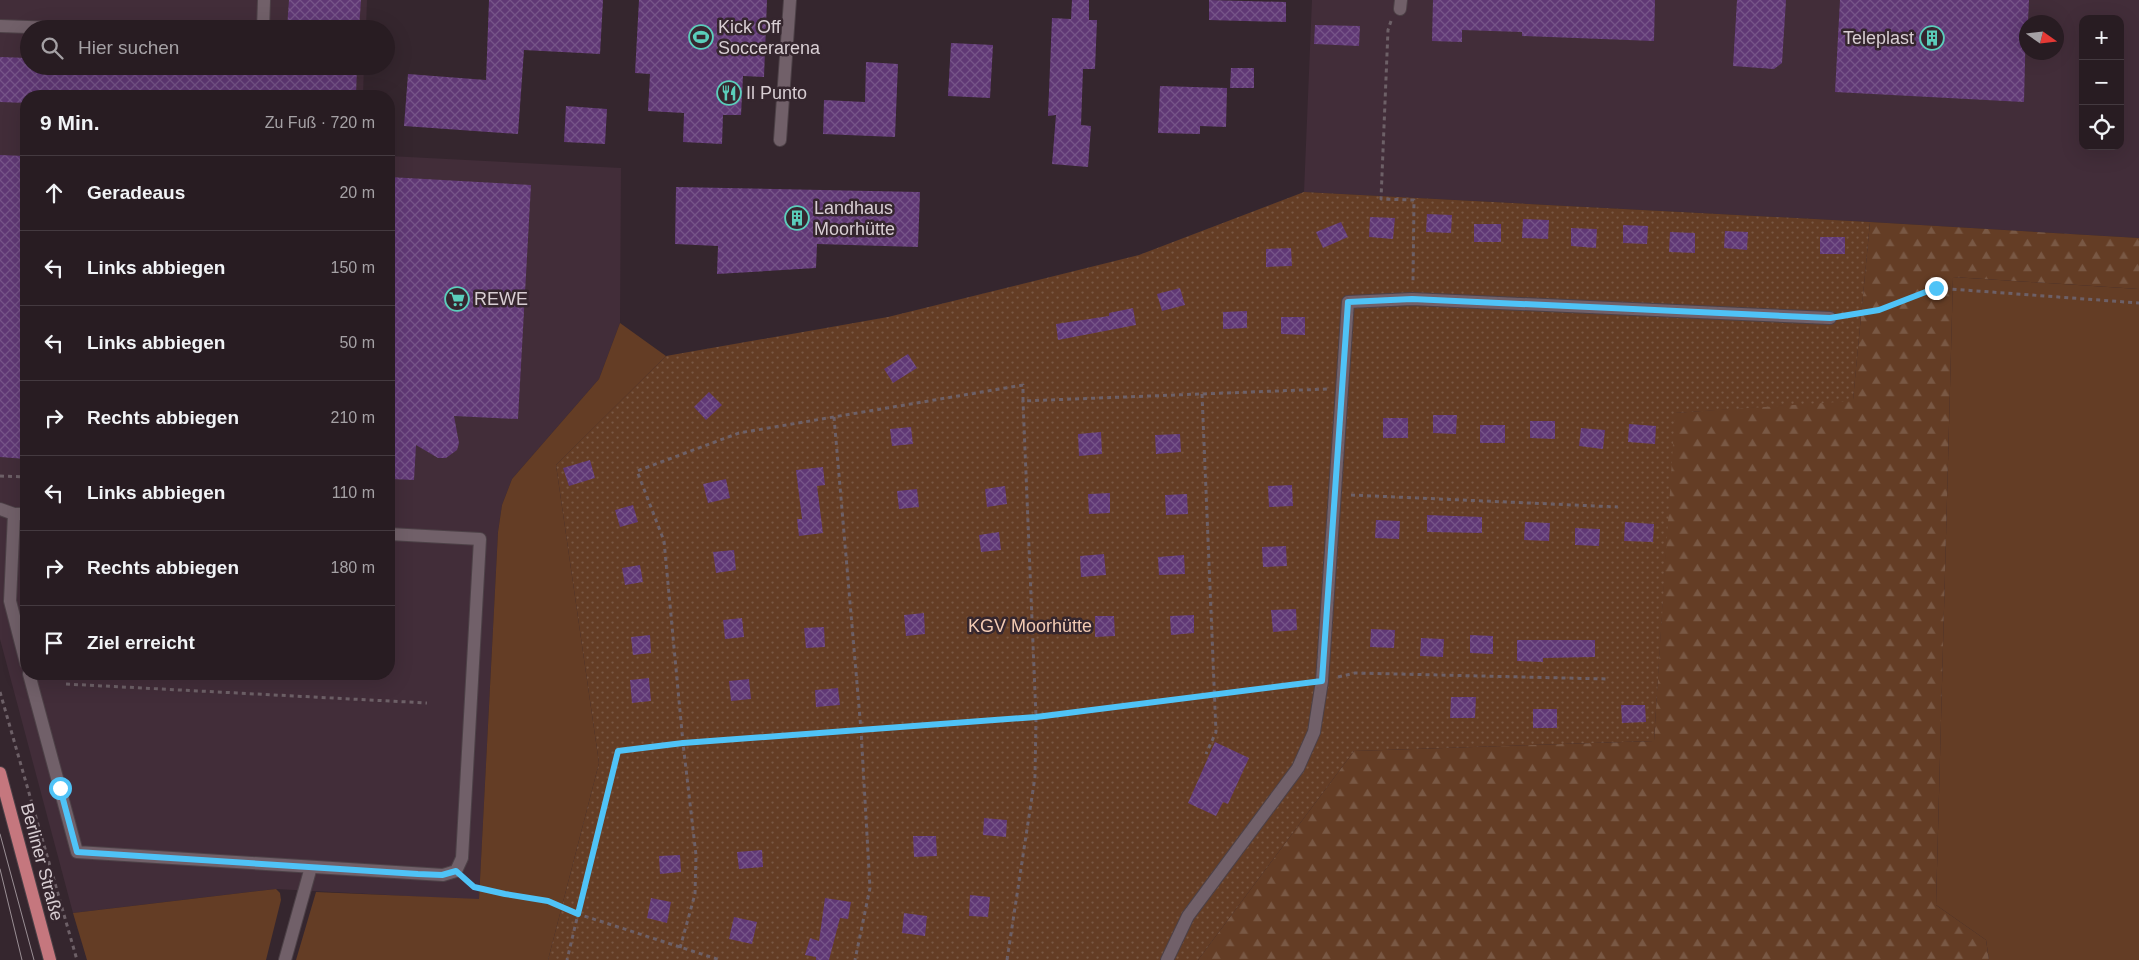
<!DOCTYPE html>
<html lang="de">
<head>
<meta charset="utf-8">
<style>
	body { margin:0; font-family:Helvetica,sans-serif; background:#34292f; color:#f1f3f6 }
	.controls { position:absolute; right:15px; top:15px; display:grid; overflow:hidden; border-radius:10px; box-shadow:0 5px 20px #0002 }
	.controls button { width:45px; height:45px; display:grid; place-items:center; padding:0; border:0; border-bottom:1px solid #443a40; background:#281c22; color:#f1f3f6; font:25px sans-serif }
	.compass { position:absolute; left:2019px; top:15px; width:45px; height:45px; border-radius:50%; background:#281c22; box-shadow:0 5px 20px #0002; rotate:104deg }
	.stop { position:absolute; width:15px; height:15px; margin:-11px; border:4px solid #4fc3f7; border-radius:50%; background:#fff }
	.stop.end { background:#4fc3f7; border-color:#fff; box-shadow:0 1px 5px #0008 }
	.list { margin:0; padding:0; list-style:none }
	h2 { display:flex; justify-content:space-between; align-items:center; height:65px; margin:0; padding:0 20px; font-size:21px }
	h2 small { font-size:16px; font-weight:400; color:#a5a1a5 }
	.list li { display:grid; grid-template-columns:32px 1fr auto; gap:15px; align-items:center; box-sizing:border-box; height:75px; padding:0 20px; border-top:1px solid #443a40 }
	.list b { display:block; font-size:19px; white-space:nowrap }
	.list em { font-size:16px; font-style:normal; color:#a5a1a5 }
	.icon { flex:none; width:28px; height:28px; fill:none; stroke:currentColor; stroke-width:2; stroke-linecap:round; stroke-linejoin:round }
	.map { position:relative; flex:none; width:2139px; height:960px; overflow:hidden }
	.search { position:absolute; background:#281c22; box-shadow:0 5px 20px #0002; left:20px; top:20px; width:375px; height:55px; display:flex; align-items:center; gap:12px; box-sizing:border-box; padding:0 18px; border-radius:28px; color:#a5a1a5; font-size:19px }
	.panel { position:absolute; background:#281c22; box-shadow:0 5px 20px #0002; left:20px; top:90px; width:375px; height:590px; border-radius:20px }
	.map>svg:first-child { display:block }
</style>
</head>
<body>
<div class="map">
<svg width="2139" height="960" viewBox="0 0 2139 960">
	<defs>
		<pattern id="forest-firs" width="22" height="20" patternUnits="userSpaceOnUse" patternTransform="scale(1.25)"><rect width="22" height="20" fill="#643d25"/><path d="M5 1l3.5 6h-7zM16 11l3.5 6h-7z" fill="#795844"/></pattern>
		<pattern id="park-dots" width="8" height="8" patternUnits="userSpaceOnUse" patternTransform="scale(1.25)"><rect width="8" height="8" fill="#643d25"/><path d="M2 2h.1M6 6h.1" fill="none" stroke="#795844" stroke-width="1.8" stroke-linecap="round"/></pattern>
		<pattern id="building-cross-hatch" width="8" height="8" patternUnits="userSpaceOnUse" patternTransform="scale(1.25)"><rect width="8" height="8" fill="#603875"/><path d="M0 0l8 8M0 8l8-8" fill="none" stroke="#765488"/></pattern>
	</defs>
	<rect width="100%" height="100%" fill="#35262e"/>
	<g fill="#422d39" fill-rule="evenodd">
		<path d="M0 0H367L366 29H29V66H364L363 96H26V674H389V156L621 168 620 323 599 379 512 479 502 505 498 532 479 900 276 889 73 913 0 639Z"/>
		<path d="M1312 0H2139V238L1870 222 1304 192ZM2083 19H2120V146H2083ZM2026 22H2056V52H2026Z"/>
	</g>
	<g fill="#643d25">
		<path d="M1953 277 2139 289V960H1989L1986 940 1936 905Z"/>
		<path d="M620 323 666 356 556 465 599 763 548 960H296L316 892 479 899 498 532 502 505 512 479 599 379Z"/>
		<path d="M276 889 280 893 281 900 266 960H87L73 913Z"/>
	</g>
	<path fill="url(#forest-firs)" d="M1870 222 2139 238V289L1953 277 1936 905 1986 940 1989 960H1198L1354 751 1654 741 1674 413 1853 400Z"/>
	<path fill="url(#park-dots)" d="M1304 192 1870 222 1853 401 1675 413 1654 741 1354 751 1198 960H548L599 763 556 465 666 356 888 317 1139 255Z"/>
	<g fill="url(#building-cross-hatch)">
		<path d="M289 0H361L359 29H287Z"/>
		<path d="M489 0H603L600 54 524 50 518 134 404 126 408 74 486 80Z"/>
		<path d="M639 0H767L764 77 743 76 741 115H723L722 144 683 142 684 113 648 111 650 74 635 73Z"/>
		<path d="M1072 0H1089V20H1097L1095 69H1083L1081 125 1091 126 1088 167 1052 164 1056 115 1048 116 1052 18 1071 19Z"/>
		<path d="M1209 0 1286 2V22L1209 20Z"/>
		<path d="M1433 0H1655L1654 41 1522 36V32L1462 30V42L1432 41Z"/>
		<path d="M1737 0H1786L1782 63 1774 69 1733 66Z"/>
		<path d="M1840 0H2029L2028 22H2026L2024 102 1835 92Z"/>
		<path d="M1315 25 1360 26 1359 46 1314 44Z"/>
		<path d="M951 43 993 45 990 98 948 96Z"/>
		<path d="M0 57 29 58V66H227L285 69V66H357L356 96H26V103L0 102Z"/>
		<path d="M866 62 898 64 895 137 823 134 824 100 865 102Z"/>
		<path d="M1231 68H1254V88H1230Z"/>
		<path d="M1160 86 1227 88 1226 127 1200 126V134L1158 133Z"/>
		<path d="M566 106 607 109 605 144 564 142Z"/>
		<path d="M0 155 26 156V459L0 457Z"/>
		<path d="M389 177 531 185 518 419 454 416 459 443 457 450 446 458H438L416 445 414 480 389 479Z"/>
		<path d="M676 187 920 192 918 247 817 244 816 268 717 274 718 246 675 244Z"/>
		<path d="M1427 214 1452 215 1451 233 1426 232Z"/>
		<path d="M1370 217 1395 218 1393 239 1369 237Z"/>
		<path d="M1523 219 1549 220 1548 239 1522 238Z"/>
		<path d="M1341 222 1348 237 1323 248 1316 232Z"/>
		<rect x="1474" y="224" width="27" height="18"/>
		<path d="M1623 225 1648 226 1647 244 1623 243Z"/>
		<path d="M1571 228 1597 229 1596 248 1571 246Z"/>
		<path d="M1725 231 1748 232 1747 250 1724 248Z"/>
		<path d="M1670 232 1695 233V253L1669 252Z"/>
		<rect x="1820" y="237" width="25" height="17"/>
		<path d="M1291 248 1292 266 1266 267V249Z"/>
		<path d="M1180 288 1185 305 1162 311 1157 294Z"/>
		<path d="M1133 308 1136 325 1058 340 1056 324 1109 316V313Z"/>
		<path d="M1247 311V328L1223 329V312Z"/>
		<path d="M1281 317H1305V335L1281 334Z"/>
		<path d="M908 354 917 368 893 383 884 369Z"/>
		<path d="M709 392 722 405 706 420 694 407Z"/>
		<path d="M1433 415H1457L1456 434 1433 433Z"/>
		<rect x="1383" y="418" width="25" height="20"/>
		<path d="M1530 421H1555V439L1530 438Z"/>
		<path d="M1629 424 1656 426 1655 444 1628 442Z"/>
		<rect x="1480" y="425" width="25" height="18"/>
		<path d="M911 427 913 444 892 446 890 429Z"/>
		<path d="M1581 428 1605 430 1603 449 1579 446Z"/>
		<path d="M1101 432 1102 454 1079 456 1078 434Z"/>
		<path d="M1180 434 1181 452 1156 454 1155 435Z"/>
		<path d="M590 460 595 478 569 486 563 468Z"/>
		<path d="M823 467 825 485 817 486 823 533 799 536 797 519H802L796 470Z"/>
		<path d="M726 479 730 498 708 503 703 484Z"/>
		<path d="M1292 485 1293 506 1269 507 1268 486Z"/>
		<path d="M1005 486 1007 504 987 507 985 489Z"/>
		<path d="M917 489 919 507 899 509 897 491Z"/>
		<path d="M1110 493V513L1089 514 1088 494Z"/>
		<path d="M1187 494 1188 514 1166 515 1165 495Z"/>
		<path d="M633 505 638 522 620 527 615 510Z"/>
		<path d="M1427 515 1482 517V533L1427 532Z"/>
		<path d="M1376 520 1400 521 1399 539 1375 538Z"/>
		<path d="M1525 522 1550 523 1549 541 1524 540Z"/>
		<path d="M1625 522 1654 524 1653 542 1624 541Z"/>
		<path d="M1575 528 1600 529 1599 546 1575 545Z"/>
		<path d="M999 532 1001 550 981 552 979 535Z"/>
		<path d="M1286 546 1287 566 1263 567 1262 547Z"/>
		<path d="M734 550 736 570 716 573 713 552Z"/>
		<path d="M1104 554 1106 575 1081 577 1080 556Z"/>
		<path d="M1184 555 1185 574 1159 575 1158 557Z"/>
		<path d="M640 565 643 582 625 585 622 568Z"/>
		<path d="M1296 609 1297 630 1273 632 1271 610Z"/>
		<path d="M924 613 925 634 906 636 904 615Z"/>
		<path d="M1194 615V633L1171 635 1170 616Z"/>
		<path d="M1095 616H1114L1115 636 1095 637Z"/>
		<path d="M742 618 744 637 725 639 723 620Z"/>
		<path d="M824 627 825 647 806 648 804 628Z"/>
		<path d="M1371 629 1395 630 1394 648 1370 647Z"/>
		<path d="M650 635 651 653 633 655 631 637Z"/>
		<path d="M1470 635 1493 636V654L1470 653Z"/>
		<path d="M1421 638 1444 639 1443 657 1420 656Z"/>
		<path d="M1517 640H1595V657L1543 658V662L1517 661Z"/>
		<path d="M649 678 651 701 632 703 630 680Z"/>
		<path d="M749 679 751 699 731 701 729 681Z"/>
		<path d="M838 688 840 705 816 707 815 690Z"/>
		<path d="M1451 697H1476L1475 718H1450Z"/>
		<path d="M1621 705H1645L1646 722 1622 723Z"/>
		<rect x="1533" y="709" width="24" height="19"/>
		<path d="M1215 742 1249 758 1228 804 1223 802 1216 816 1188 803Z"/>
		<path d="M984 818 1007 820 1006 837 983 835Z"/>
		<path d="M913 836H936L937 856 914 857Z"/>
		<path d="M762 850 763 867 739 869 737 852Z"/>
		<path d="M680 855 681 872 660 874 659 856Z"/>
		<path d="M970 895 990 897 988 917 969 916Z"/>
		<path d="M651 898 671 902 667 923 647 918Z"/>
		<path d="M825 898 851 902 848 919 840 918 829 960H816V957L805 955 810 938 819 941Z"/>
		<path d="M904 913 927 916 925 936 902 933Z"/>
		<path d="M734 917 757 922 752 944 729 939Z"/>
	</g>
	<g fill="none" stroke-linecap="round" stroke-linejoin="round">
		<g stroke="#4d4147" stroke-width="14">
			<g id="lane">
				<path d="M0 26 84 29"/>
				<path d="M263 29 264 0"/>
				<path d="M780 140 790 0"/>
				<path d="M0 509 14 514"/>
				<path d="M26 514H14L10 601 26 663"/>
				<path d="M29 674 77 852 443 875 456 871 462 858 480 539 389 534"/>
				<path d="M285 960 311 867"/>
				<path d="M1167 960 1188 916 1298 768 1314 732 1322 681 1348 302 1412 299 1830 318"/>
			</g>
		</g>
		<g stroke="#4d4147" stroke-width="14">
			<path id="street" d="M1400 9 1401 0"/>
		</g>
		<g stroke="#4d4147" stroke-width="14">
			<path id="primary" d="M0 773 50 960"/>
		</g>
		<g stroke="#6d6067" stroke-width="3" stroke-dasharray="4 4" stroke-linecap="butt">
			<path d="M1391 21 1388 30 1381 199 1414 200 1413 282"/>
			<path d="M1845 315 1879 310 1937 288 2139 303"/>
			<path d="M1202 394 1216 732 1206 754"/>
			<path d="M834 417 861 730 870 888 855 960"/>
			<path d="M0 476 26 477"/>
			<path d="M1351 495 1618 507"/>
			<path d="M1338 677 1355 673 1607 679"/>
			<path d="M1305 683 1036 717 683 743 664 541 637 471 739 433 1023 385V401L1327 389"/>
			<path d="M66 684 427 703"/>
			<path d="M0 692 77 960"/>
			<path d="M469 882C488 898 526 894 549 902 559 905 568 910 578 914L567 960"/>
			<path d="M680 948 695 894 696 855 683 743 618 751 578 914 720 960"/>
			<path d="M1007 960 1035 777 1036 717 1023 401"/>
		</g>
		<use href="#lane" stroke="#716069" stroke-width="12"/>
		<use href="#street" stroke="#716069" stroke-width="12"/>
		<use href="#primary" stroke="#c5777e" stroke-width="12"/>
		<g stroke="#9a8f95" stroke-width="1">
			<path d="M0 834 34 960"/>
			<path d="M0 869 22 960"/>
		</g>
	</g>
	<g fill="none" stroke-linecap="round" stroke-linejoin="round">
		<path stroke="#4fc3f7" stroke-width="6" d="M60 788 77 852 418 874 442 875 456 871 474 887 505 894 548 901 578 914 618 751 683 743 1036 717 1322 681 1348 302 1412 299 1830 318 1879 310 1936 288"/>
	</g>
	<defs>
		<g id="stadium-ring" transform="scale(1.25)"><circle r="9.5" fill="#35262e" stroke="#5bcebb" stroke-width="1.5"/><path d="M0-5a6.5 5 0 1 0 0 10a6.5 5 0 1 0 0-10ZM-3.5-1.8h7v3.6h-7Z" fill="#5bcebb"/></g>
		<g id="building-ring" transform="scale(1.25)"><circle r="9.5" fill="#35262e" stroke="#5bcebb" stroke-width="1.5"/><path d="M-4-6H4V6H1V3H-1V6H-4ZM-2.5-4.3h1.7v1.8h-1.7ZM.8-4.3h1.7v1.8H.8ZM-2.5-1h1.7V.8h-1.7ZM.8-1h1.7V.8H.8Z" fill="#5bcebb"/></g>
		<g id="restaurant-ring" transform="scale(1.25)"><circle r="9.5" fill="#35262e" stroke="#5bcebb" stroke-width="1.5"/><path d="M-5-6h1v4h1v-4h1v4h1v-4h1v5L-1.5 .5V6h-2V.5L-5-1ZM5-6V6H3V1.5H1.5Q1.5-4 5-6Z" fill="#5bcebb"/></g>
		<g id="supermarket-ring" transform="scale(1.25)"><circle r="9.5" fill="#35262e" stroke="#5bcebb" stroke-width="1.5"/><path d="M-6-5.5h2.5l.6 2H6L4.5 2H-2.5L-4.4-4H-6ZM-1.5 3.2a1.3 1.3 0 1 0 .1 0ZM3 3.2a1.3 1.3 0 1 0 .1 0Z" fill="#5bcebb"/></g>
	</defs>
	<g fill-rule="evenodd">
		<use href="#stadium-ring" x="701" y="37"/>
		<use href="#building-ring" x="1932" y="38"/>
		<use href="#restaurant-ring" x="729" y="93"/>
		<use href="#building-ring" x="797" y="218"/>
		<use href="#supermarket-ring" x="457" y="299"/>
	</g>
	<g text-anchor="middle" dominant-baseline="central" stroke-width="5" stroke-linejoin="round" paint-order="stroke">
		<g font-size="18" fill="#d8ced3" stroke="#35262e" text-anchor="start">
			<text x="718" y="27">Kick Off<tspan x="718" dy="21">Soccerarena</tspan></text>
			<text x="1914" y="38" text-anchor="end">Teleplast</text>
			<text x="746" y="93">Il Punto</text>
			<text x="814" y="208">Landhaus<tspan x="814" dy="21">Moorhütte</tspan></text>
			<text x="474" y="299">REWE</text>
		</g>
		<g font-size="18" fill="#f3cbb4" stroke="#35262e">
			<text x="1030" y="626">KGV Moorhütte</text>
		</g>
		<g font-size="18" fill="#d8ced3" stroke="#35262e">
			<text transform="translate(42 862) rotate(75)">Berliner Straße</text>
		</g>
	</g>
</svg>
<div class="controls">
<button>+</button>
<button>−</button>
<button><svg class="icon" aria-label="locate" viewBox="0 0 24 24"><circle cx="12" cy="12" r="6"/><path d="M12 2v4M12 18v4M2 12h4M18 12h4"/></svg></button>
</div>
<svg class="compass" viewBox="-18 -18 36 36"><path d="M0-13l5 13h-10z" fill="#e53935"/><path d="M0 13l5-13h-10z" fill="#a5a1a5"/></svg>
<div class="stop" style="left:60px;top:788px"></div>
<div class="stop end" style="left:1936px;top:288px"></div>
<div class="search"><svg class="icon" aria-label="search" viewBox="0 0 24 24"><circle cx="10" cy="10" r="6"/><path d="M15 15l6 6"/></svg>Hier suchen</div>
<section class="panel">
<h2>9 Min.<small>Zu Fuß · 720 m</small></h2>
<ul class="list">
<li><svg class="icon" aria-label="ahead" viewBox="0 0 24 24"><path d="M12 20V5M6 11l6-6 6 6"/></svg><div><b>Geradeaus</b></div><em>20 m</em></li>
<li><svg class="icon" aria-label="left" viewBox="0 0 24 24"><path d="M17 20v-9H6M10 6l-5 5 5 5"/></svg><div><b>Links abbiegen</b></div><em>150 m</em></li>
<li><svg class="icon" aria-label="left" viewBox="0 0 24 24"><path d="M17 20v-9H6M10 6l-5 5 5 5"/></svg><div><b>Links abbiegen</b></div><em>50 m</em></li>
<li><svg class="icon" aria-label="right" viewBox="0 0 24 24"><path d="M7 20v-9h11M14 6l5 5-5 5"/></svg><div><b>Rechts abbiegen</b></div><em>210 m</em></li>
<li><svg class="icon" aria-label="left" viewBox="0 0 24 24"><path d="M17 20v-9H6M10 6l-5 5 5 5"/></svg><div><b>Links abbiegen</b></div><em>110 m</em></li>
<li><svg class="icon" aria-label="right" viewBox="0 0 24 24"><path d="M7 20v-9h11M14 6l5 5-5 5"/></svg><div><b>Rechts abbiegen</b></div><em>180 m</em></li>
<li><svg class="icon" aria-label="arrive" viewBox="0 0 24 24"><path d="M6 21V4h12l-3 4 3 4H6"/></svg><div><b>Ziel erreicht</b></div></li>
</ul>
</section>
</div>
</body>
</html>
